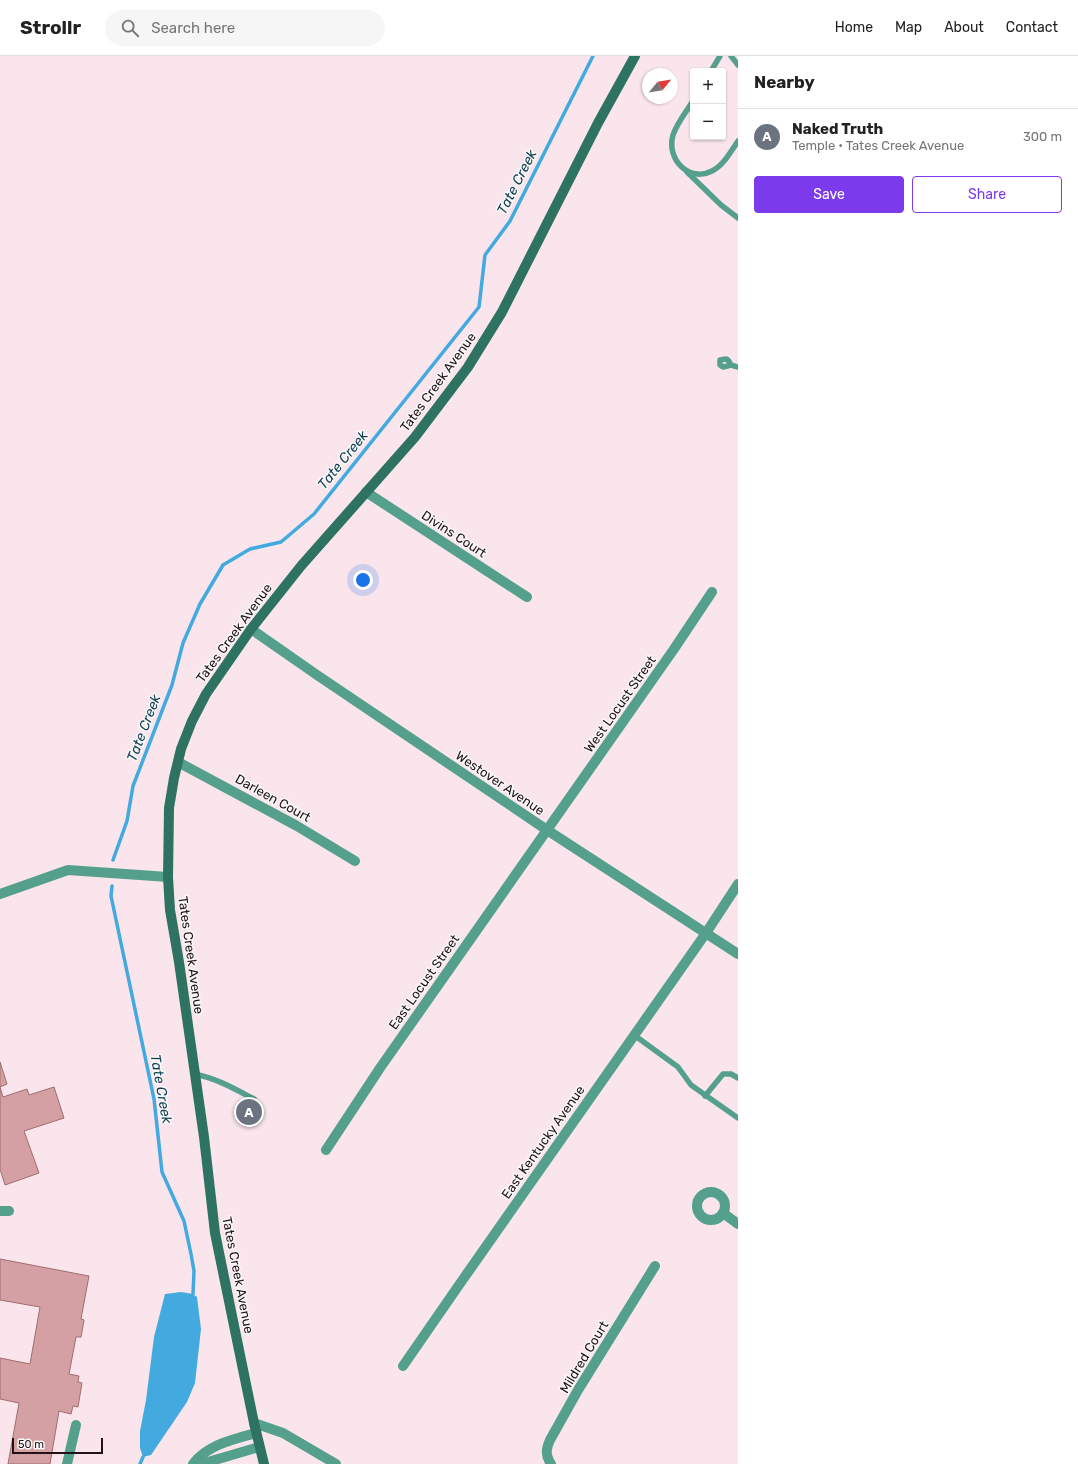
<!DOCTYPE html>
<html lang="en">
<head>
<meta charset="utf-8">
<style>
	body { margin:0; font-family:Rubik,sans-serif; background:#f6f6f6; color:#222 }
	.controls { position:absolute; right:12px; top:12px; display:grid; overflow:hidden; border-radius:4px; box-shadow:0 1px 3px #0004 }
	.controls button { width:36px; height:36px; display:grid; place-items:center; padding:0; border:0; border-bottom:1px solid #e0e0e0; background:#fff; color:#222; font:20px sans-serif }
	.compass { position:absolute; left:642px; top:12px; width:36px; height:36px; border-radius:50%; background:#fff; box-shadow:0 1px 3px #0004; rotate:60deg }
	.scale { position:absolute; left:12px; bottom:10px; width:91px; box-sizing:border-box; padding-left:4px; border:2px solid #231118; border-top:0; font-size:11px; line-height:14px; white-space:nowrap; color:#231118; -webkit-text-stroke:3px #f8f8f8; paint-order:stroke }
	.you { position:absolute; left:363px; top:524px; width:14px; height:14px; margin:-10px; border:3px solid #fff; border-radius:50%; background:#1a73e8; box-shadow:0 0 0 6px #1a73e833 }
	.badge { display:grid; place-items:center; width:26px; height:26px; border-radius:50%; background:#7c3aed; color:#fff; font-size:13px; font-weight:700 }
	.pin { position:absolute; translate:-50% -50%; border:2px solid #fff; box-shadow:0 1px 4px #0006 }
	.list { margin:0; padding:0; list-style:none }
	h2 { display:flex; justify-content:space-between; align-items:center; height:52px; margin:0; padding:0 16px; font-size:17px }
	h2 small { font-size:13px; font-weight:400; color:#767676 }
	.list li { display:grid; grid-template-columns:26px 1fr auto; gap:12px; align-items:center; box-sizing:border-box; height:56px; padding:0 16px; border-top:1px solid #e0e0e0 }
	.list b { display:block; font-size:15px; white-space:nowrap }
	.list p { margin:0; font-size:13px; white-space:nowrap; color:#767676 }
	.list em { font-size:13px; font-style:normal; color:#767676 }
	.actions { display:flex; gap:8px; padding:12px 16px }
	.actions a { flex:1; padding:9px 0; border:1px solid #7c3aed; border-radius:4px; text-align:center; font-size:14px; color:#7c3aed }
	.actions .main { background:#7c3aed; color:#fff }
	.icon { flex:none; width:22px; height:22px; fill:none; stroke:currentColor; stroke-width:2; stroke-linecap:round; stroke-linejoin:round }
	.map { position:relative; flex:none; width:738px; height:1408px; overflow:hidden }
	header { display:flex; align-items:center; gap:24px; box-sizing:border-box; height:56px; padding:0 20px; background:#fff; border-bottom:1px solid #e0e0e0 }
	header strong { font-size:19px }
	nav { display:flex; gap:22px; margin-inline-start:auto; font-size:14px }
	.search { width:280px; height:36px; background:#f6f6f6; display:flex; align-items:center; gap:10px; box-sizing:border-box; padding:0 14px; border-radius:22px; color:#767676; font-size:15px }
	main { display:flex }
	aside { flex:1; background:#fff }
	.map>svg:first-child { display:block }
</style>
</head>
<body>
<header>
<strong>Strollr</strong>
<div class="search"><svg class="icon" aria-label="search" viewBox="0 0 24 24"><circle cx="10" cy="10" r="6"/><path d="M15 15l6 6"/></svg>Search here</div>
<nav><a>Home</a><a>Map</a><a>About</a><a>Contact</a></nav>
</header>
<main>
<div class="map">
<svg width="738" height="1408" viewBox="0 0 738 1408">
	<rect width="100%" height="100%" fill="#fae5ec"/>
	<path fill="#42aadf" d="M181 1236 193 1238 197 1241 201 1273 195 1327 187 1346 151 1399 143 1401 140 1392V1375L146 1344 154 1281 165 1238Z"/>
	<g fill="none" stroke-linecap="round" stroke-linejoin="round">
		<g stroke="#42aadf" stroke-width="3.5">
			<path d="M113 804 127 765 133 730 172 629 183 587 200 548 223 509 250 493 281 486 314 458 479 251 485 199 510 165 593 0"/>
			<path d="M112 830 111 840 154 1043 162 1116 184 1165 191 1198 194 1215 193 1238"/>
			<path d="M140 1408 143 1401"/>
		</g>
	</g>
	<g fill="#d5a0a3" stroke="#9e6d70">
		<path d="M0 1006 7 1028 0 1031Z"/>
		<path d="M0 1031 3 1041 27 1033 29 1039 54 1031 64 1062 24 1075 39 1117 5 1129 0 1113Z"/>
		<path d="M0 1203 89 1220 81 1263 84 1264 81 1281H76L69 1318 79 1320 78 1326 82 1327 78 1351 73 1350 71 1358 59 1355 50 1408H8L19 1347 0 1343V1302L30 1308 40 1251 0 1244Z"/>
	</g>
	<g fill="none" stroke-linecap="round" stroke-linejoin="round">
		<g stroke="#55a08c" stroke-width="5.5">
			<path d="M731 0 738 9"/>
			<path d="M711 15 720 0"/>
			<path d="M693 45C686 56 677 67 673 79 666 103 689 127 712 115 724 109 731 95 738 85"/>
			<path d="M687 116 721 149 738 162"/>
			<path d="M731 309 728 304 726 303 720 304V309L723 311 731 309 738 311"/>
			<path d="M634 979 678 1011 691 1029 738 1062"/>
			<path d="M194 1018C216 1022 235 1033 254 1043"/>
			<path d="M705 1040 723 1018H731L738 1022"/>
		</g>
		<g stroke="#55a08c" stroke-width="10">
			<path d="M366 436 527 541"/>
			<path d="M251 573 317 619 547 774 738 898"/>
			<path d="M178 706 297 770 355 805"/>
			<path d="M0 838 68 814 168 821"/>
			<path d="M326 1094 380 1012 674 593 712 536"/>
			<circle cx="711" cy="1150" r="14"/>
			<path d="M0 1155H9"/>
			<path d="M723 1157 738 1168"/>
			<path d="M403 1310 459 1229 706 877 738 828"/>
			<path d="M254 1367 283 1377 336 1408"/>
			<path d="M67 1408 76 1369"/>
			<path d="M193 1408C207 1389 234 1383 256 1377"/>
			<path d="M201 1408 259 1391"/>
			<path d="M551 1408C545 1399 546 1393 550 1384L578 1334 655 1210"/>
		</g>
		<path stroke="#2e7262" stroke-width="10" d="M264 1408 254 1367 215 1177 204 1081 179 906 170 854 168 821 169 752 174 722 181 693 192 665 206 638 251 573 301 510 415 381 468 311 502 256 598 67 635 0"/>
	</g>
	<g text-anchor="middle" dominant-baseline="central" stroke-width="3" stroke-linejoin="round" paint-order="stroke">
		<g font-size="13" fill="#231118" stroke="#f8f8f8">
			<text transform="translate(438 326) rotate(-54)">Tates Creek Avenue</text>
			<text transform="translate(454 478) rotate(33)">Divins Court</text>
			<text transform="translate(234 577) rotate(-54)">Tates Creek Avenue</text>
			<text transform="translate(620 648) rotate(-55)">West Locust Street</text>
			<text transform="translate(500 727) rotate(34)">Westover Avenue</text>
			<text transform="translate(273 742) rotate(29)">Darleen Court</text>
			<text transform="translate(191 899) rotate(82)">Tates Creek Avenue</text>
			<text transform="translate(424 926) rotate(-55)">East Locust Street</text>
			<text transform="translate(543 1086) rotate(-55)">East Kentucky Avenue</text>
			<text transform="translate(238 1219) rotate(79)">Tates Creek Avenue</text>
			<text transform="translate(584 1301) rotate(-59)">Mildred Court</text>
		</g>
		<g font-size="14" font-style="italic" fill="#113d53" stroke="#f8f8f8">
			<text transform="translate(517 126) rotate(-63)">Tate Creek</text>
			<text transform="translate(343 404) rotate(-51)">Tate Creek</text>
			<text transform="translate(144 672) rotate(-69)">Tate Creek</text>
			<text transform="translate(161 1033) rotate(80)">Tate Creek</text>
		</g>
	</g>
</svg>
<div class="controls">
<button>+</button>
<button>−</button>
</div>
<svg class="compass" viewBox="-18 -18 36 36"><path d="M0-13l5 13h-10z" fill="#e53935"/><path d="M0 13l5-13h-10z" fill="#767676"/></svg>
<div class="scale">50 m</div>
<div class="you"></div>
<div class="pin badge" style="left:249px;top:1056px;background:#6b7280">A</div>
</div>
<aside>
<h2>Nearby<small></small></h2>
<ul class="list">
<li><span class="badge" style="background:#6b7280">A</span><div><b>Naked Truth</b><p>Temple · Tates Creek Avenue</p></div><em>300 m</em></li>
</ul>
<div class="actions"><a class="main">Save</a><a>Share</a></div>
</aside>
</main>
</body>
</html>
